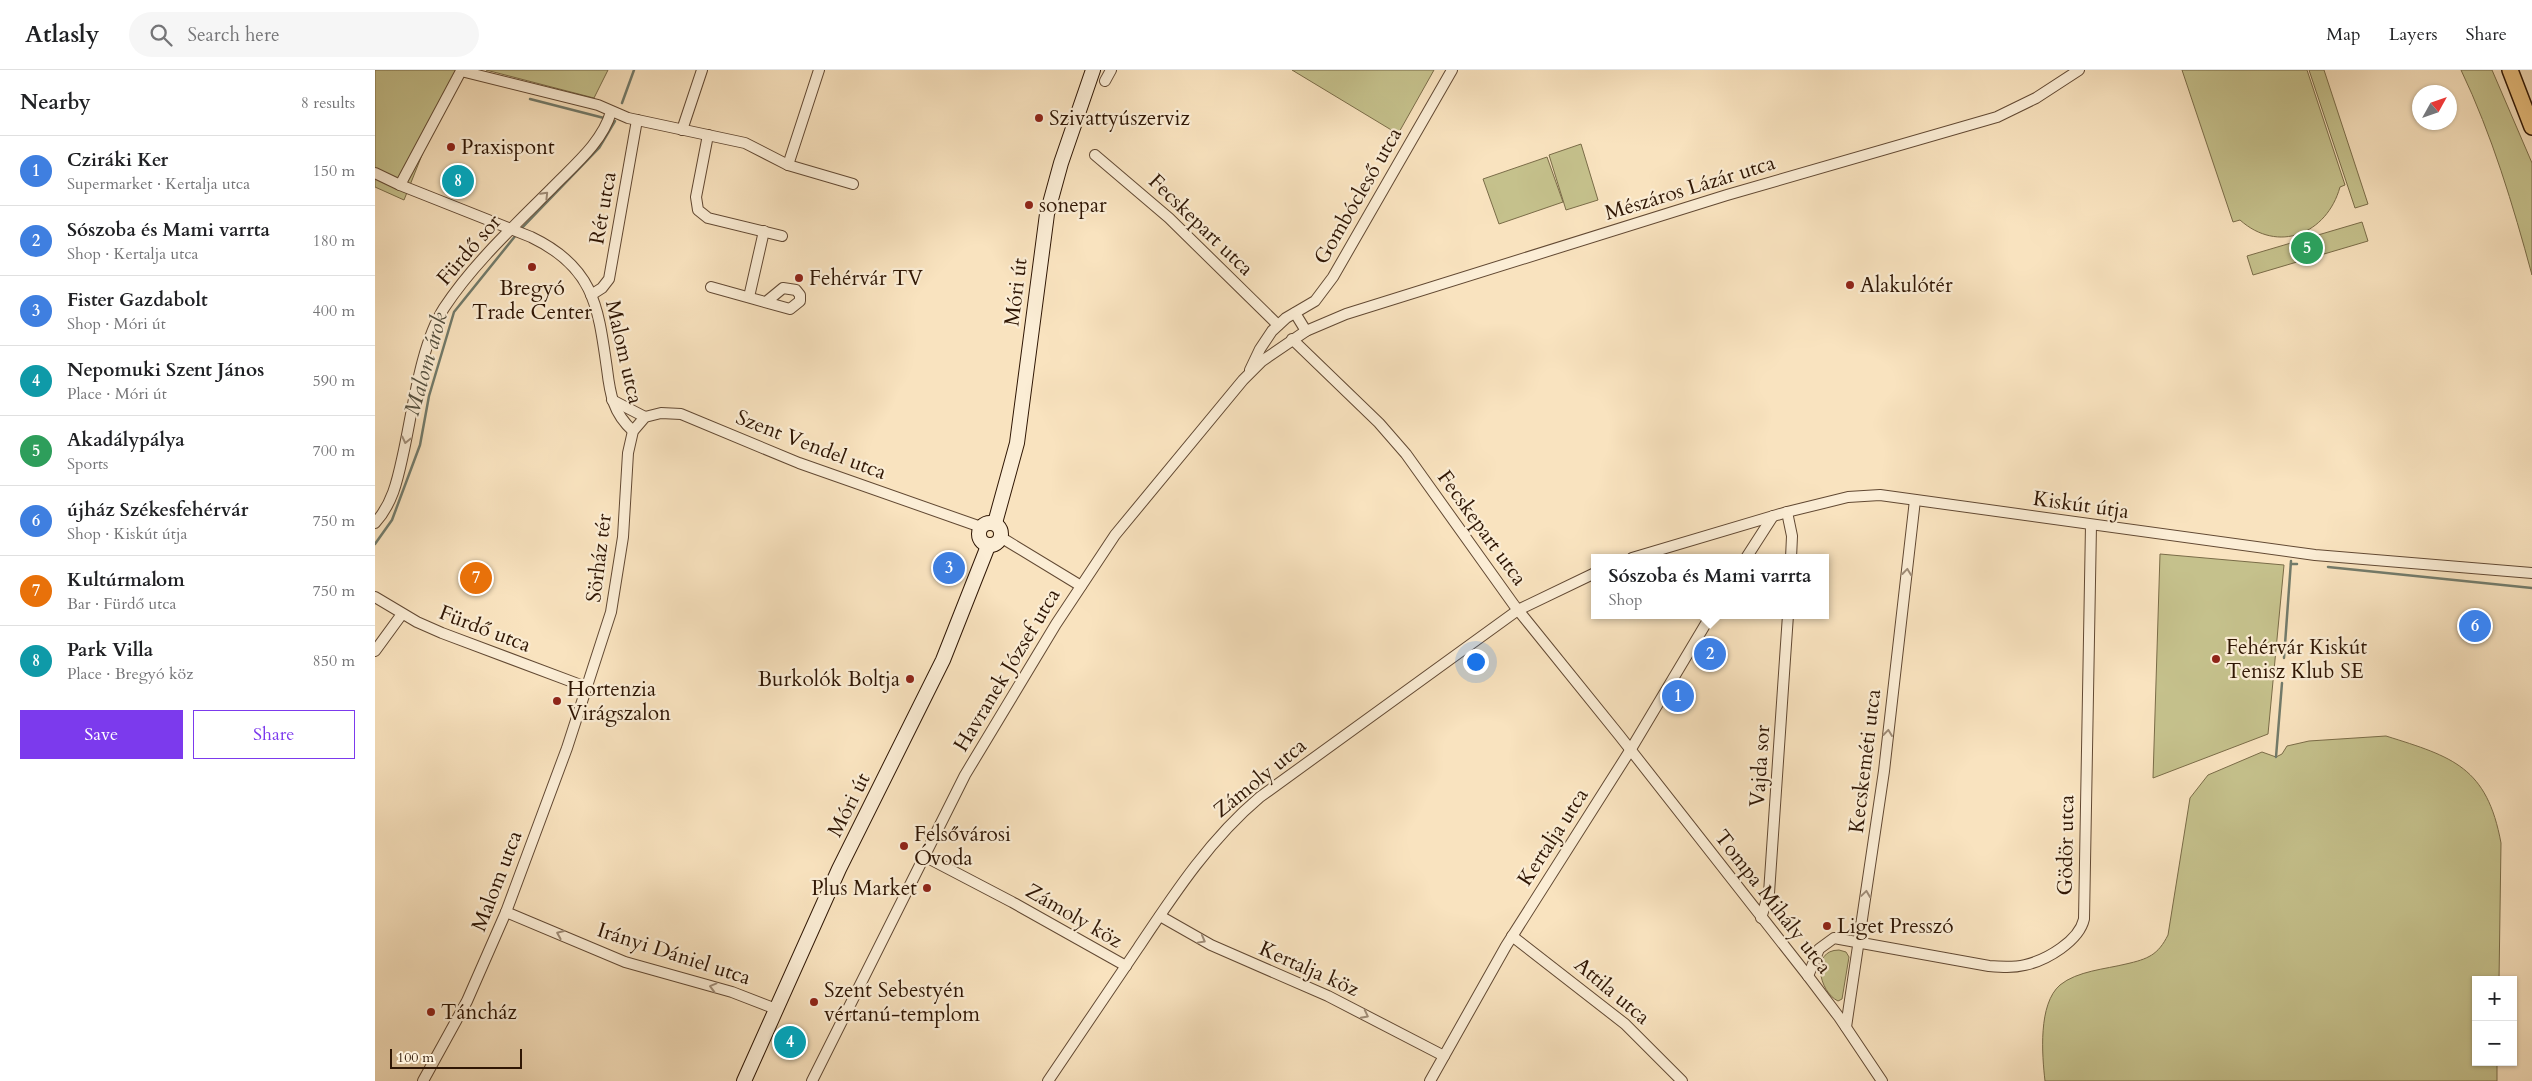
<!DOCTYPE html>
<html lang="en">
<head>
<meta charset="utf-8">
<style>
	body { margin:0; font-family:Cardo,serif; background:#f6f6f6; color:#202124 }
	.controls { position:absolute; right:15px; bottom:15px; display:grid; overflow:hidden; border-radius:0px; box-shadow:0 1px 4px #0004 }
	.controls button { width:45px; height:45px; display:grid; place-items:center; padding:0; border:0; border-bottom:1px solid #e0e0e0; background:#fff; color:#202124; font:25px sans-serif }
	.compass { position:absolute; left:2037px; top:15px; width:45px; height:45px; border-radius:50%; background:#fff; box-shadow:0 1px 4px #0004; rotate:50deg }
	.scale { position:absolute; left:15px; bottom:12px; width:132px; box-sizing:border-box; padding-left:5px; border:2px solid #2f1604; border-top:0; font-size:14px; line-height:18px; white-space:nowrap; color:#2f1604; -webkit-text-stroke:4px #fbedd5; paint-order:stroke }
	.you { position:absolute; left:1100px; top:591px; width:18px; height:18px; margin:-12px; border:4px solid #fff; border-radius:50%; background:#1a73e8; box-shadow:0 0 0 8px #1a73e833 }
	.badge { display:grid; place-items:center; width:32px; height:32px; border-radius:50%; background:#7c3aed; color:#fff; font-size:16px; font-weight:700 }
	.pin { position:absolute; translate:-50% -50%; border:2px solid #fff; box-shadow:0 1px 5px #0006 }
	.popup { position:absolute; left:1216px; top:484px; width:238px; height:65px; box-sizing:border-box; display:grid; place-content:center; border-radius:0px; background:#fff; filter:drop-shadow(0 1px 4px #0005); font-size:16px; white-space:nowrap; color:#757577 }
	.popup b { font-size:19px; color:#202124 }
	.popup::after { content:''; position:absolute; left:50%; top:100%; margin-left:-10px; border:10px solid transparent; border-top-color:#fff }
	.list { margin:0; padding:0; list-style:none }
	h2 { display:flex; justify-content:space-between; align-items:center; height:65px; margin:0; padding:0 20px; font-size:21px }
	h2 small { font-size:16px; font-weight:400; color:#757577 }
	.list li { display:grid; grid-template-columns:32px 1fr auto; gap:15px; align-items:center; box-sizing:border-box; height:70px; padding:0 20px; border-top:1px solid #e0e0e0 }
	.list b { display:block; font-size:19px; white-space:nowrap }
	.list p { margin:0; font-size:16px; white-space:nowrap; color:#757577 }
	.list em { font-size:16px; font-style:normal; color:#757577 }
	.actions { display:flex; gap:10px; padding:15px 20px }
	.actions a { flex:1; padding:11px 0; border:1px solid #7c3aed; border-radius:0px; text-align:center; font-size:18px; color:#7c3aed }
	.actions .main { background:#7c3aed; color:#fff }
	.icon { flex:none; width:28px; height:28px; fill:none; stroke:currentColor; stroke-width:2; stroke-linecap:round; stroke-linejoin:round }
	.map { position:relative; flex:none; width:2157px; height:1011px; overflow:hidden }
	header { display:flex; align-items:center; gap:30px; box-sizing:border-box; height:70px; padding:0 25px; background:#fff; border-bottom:1px solid #e0e0e0 }
	header strong { font-size:24px }
	nav { display:flex; gap:28px; margin-inline-start:auto; font-size:18px }
	.search { width:350px; height:45px; background:#f6f6f6; display:flex; align-items:center; gap:12px; box-sizing:border-box; padding:0 18px; border-radius:28px; color:#757577; font-size:19px }
	main { display:flex }
	aside { flex:1; background:#fff }
	.map>svg:first-child { display:block }
</style>
</head>
<body>
<header>
<strong>Atlasly</strong>
<div class="search"><svg class="icon" aria-label="search" viewBox="0 0 24 24"><circle cx="10" cy="10" r="6"/><path d="M15 15l6 6"/></svg>Search here</div>
<nav><a>Map</a><a>Layers</a><a>Share</a></nav>
</header>
<main>
<aside>
<h2>Nearby<small>8 results</small></h2>
<ul class="list">
<li><span class="badge" style="background:#3f7fe0">1</span><div><b>Cziráki Ker</b><p>Supermarket · Kertalja utca</p></div><em>150 m</em></li>
<li><span class="badge" style="background:#3f7fe0">2</span><div><b>Sószoba és Mami varrta</b><p>Shop · Kertalja utca</p></div><em>180 m</em></li>
<li><span class="badge" style="background:#3f7fe0">3</span><div><b>Fister Gazdabolt</b><p>Shop · Móri út</p></div><em>400 m</em></li>
<li><span class="badge" style="background:#0f9aa8">4</span><div><b>Nepomuki Szent János</b><p>Place · Móri út</p></div><em>590 m</em></li>
<li><span class="badge" style="background:#2e9e5b">5</span><div><b>Akadálypálya</b><p>Sports</p></div><em>700 m</em></li>
<li><span class="badge" style="background:#3f7fe0">6</span><div><b>újház Székesfehérvár</b><p>Shop · Kiskút útja</p></div><em>750 m</em></li>
<li><span class="badge" style="background:#e8710a">7</span><div><b>Kultúrmalom</b><p>Bar · Fürdő utca</p></div><em>750 m</em></li>
<li><span class="badge" style="background:#0f9aa8">8</span><div><b>Park Villa</b><p>Place · Bregyó köz</p></div><em>850 m</em></li>
</ul>
<div class="actions"><a class="main">Save</a><a>Share</a></div>
</aside>
<div class="map">
<svg width="2157" height="1011" viewBox="0 0 2157 1011">
	<rect width="100%" height="100%" fill="#f9e3bf"/>
	<filter id="stains"><feTurbulence type="fractalNoise" baseFrequency=".004" numOctaves="4"/><feColorMatrix values="0 0 0 0 .2 0 0 0 0 .09 0 0 0 0 .02 0 0 0 .5 -.17"/></filter>
	<radialGradient id="worn" r=".72"><stop offset=".6" stop-color="#630" stop-opacity="0"/><stop offset="1" stop-color="#630" stop-opacity=".3"/></radialGradient>
	<g fill="#c5c18c" stroke="#7a6c48">
		<path d="M0 0H81L29 130 0 117Z"/>
		<path d="M111 0H233L219 28Z"/>
		<path d="M917 0H1059L1023 64Z"/>
		<path d="M1807 0H1932L1970 115 1965 117C1952 164 1903 184 1865 150L1858 152Z"/>
		<path d="M1934 0H1949L1993 134 1980 138Z"/>
		<path d="M2086 0H2117L2157 93V205C2138 135 2117 65 2086 0Z"/>
		<path d="M1206 74 1223 130 1191 140 1174 85Z"/>
		<path d="M1172 87 1188 132 1124 154 1108 109Z"/>
		<path d="M1987 152 1993 171 1878 205 1872 186Z"/>
		<path d="M1785 484 1909 495 1893 664 1778 708Z"/>
		<path d="M2011 666C2078 687 2112 697 2126 773L2124 910H2101V992H2122V1011H1670C1667 985 1663 934 1685 915 1702 901 1731 899 1751 894 1773 889 1783 885 1793 865L1815 728 1833 705 1887 682 1901 687 1907 684 1912 676 1934 671Z"/>
		<path d="M1464 880 1471 882 1474 887 1467 929 1463 931C1444 922 1435 880 1464 880Z"/>
	</g>
	<g fill="none" stroke-linecap="round" stroke-linejoin="round">
		<g stroke="#727b6b" stroke-width="2.5">
			<path d="M155 29 229 48"/>
			<path d="M247 33 259 0"/>
			<path d="M145 160 224 78 240 51"/>
			<path d="M0 474 17 450 45 375 54 326 79 242 141 165"/>
			<path d="M1916 494H1922"/>
			<path d="M1953 497 2157 518"/>
			<path d="M1909 588 1916 491"/>
			<path d="M1901 687 1907 613"/>
		</g>
		<g stroke="#624933" stroke-width="12">
			<g id="minor">
				<path d="M730 11 736 0"/>
				<path d="M307 60 327 0"/>
				<path d="M333 65 321 127 323 140 333 148 407 166"/>
				<path d="M720 85 794 148 903 255"/>
				<path d="M413 95 444 0"/>
				<path d="M0 103 25 115 156 167C219 197 223 236 232 299 235 324 238 343 258 361"/>
				<path d="M25 115 86 1 223 35 253 48 370 73 413 95 478 114"/>
				<path d="M336 217C362 224 389 232 415 239L425 231V225L421 220 408 218 391 232"/>
				<path d="M216 225 227 218 234 209 262 50"/>
				<path d="M374 227 389 161"/>
				<path d="M920 243 931 261"/>
				<path d="M917 269 1004 353 1031 384 1139 535 1244 665 1433 906 1464 947 1507 1011"/>
				<path d="M875 300 885 279 897 261 911 248 940 231 958 207 1077 0"/>
				<path d="M237 330 270 347"/>
				<path d="M1412 442 1417 466 1416 488"/>
				<path d="M0 453C19 432 23 407 29 380 38 338 46 274 69 238 98 194 139 156 176 119 198 96 227 73 236 42"/>
				<path d="M627 468 706 516"/>
				<path d="M1257 488 1412 442 1473 427 1505 425 1940 485 2157 503"/>
				<path d="M1371 488 1398 446"/>
				<path d="M0 527 42 552 67 563 211 617"/>
				<path d="M0 581 27 544"/>
				<path d="M549 786 637 832 751 896"/>
				<path d="M131 842 250 892 357 922 401 939"/>
				<path d="M785 846 836 875 953 926 1069 986"/>
				<path d="M1386 848 1394 823 1413 545"/>
				<path d="M1137 866 1250 954 1307 1011"/>
				<path d="M1433 906 1444 879 1459 868 1614 896C1626 897 1638 898 1650 895 1672 890 1704 871 1709 849L1716 455"/>
				<path d="M1471 957 1509 701 1540 430"/>
				<path d="M48 1011 92 931 131 842 192 678 236 542 248 467 253 383 258 361 270 347 286 343 306 344 424 393 606 457"/>
				<path d="M437 1011 590 705 681 554 740 465 868 310 887 291 931 261 971 244 1352 125 1622 47 1661 28 1704 0"/>
				<path d="M673 1011C703 967 733 922 763 878 799 824 835 769 885 727L1143 540 1220 503"/>
				<path d="M1055 1011 1131 876 1256 679 1336 545"/>
			</g>
		</g>
		<g stroke="#2f1604" stroke-width="16">
			<g id="secondary">
				<circle cx="615" cy="464" r="11"/>
				<path d="M620 453 642 373 672 144 686 93 718 0"/>
				<path d="M369 1011 464 799 568 590 613 476"/>
			</g>
		</g>
		<g stroke="#2f1604" stroke-width="18">
			<path id="primary" d="M2135 0 2157 57"/>
		</g>
		<use href="#minor" stroke="#fbedd5" stroke-width="10"/>
		<use href="#secondary" stroke="#fbedd5" stroke-width="14"/>
		<use href="#primary" stroke="#ecc280" stroke-width="15"/>
	</g>
	<defs><path id="oneway-chevron" d="M-2-3.5L2.5 0L-2 3.5" fill="none" stroke-width="1.6" stroke-linecap="round" stroke-linejoin="round" transform="scale(1.25)"/></defs>
	<g stroke="#9f8c77">
		<use href="#oneway-chevron" transform="translate(170 125) rotate(-46)"/>
		<use href="#oneway-chevron" transform="translate(31 370) rotate(103)"/>
		<use href="#oneway-chevron" transform="translate(1532 502) rotate(-83)"/>
		<use href="#oneway-chevron" transform="translate(1513 663) rotate(-83)"/>
		<use href="#oneway-chevron" transform="translate(1491 824) rotate(-82)"/>
		<use href="#oneway-chevron" transform="translate(185 864) rotate(-157)"/>
		<use href="#oneway-chevron" transform="translate(827 870) rotate(29)"/>
		<use href="#oneway-chevron" transform="translate(338 917) rotate(-165)"/>
		<use href="#oneway-chevron" transform="translate(990 945) rotate(27)"/>
	</g>
	<g fill="#8f2418" stroke="#fbedd5" stroke-width="2">
		<circle cx="664" cy="48" r="5"/>
		<circle cx="76" cy="77" r="5"/>
		<circle cx="654" cy="135" r="5"/>
		<circle cx="157" cy="197" r="5"/>
		<circle cx="424" cy="208" r="5"/>
		<circle cx="1475" cy="215" r="5"/>
		<circle cx="1841" cy="589" r="5"/>
		<circle cx="535" cy="609" r="5"/>
		<circle cx="182" cy="631" r="5"/>
		<circle cx="529" cy="776" r="5"/>
		<circle cx="552" cy="818" r="5"/>
		<circle cx="1452" cy="856" r="5"/>
		<circle cx="439" cy="932" r="5"/>
		<circle cx="56" cy="942" r="5"/>
	</g>
	<g text-anchor="middle" dominant-baseline="central" stroke-width="4.5" stroke-linejoin="round" paint-order="stroke">
		<g font-size="21" fill="#2f1604" stroke="#fbedd5" text-anchor="start">
			<text x="674" y="48">Szivattyúszerviz</text>
			<text x="86" y="77">Praxispont</text>
			<text x="664" y="135">sonepar</text>
			<text x="434" y="208">Fehérvár TV</text>
			<text x="1485" y="215">Alakulótér</text>
			<text x="157" y="218" text-anchor="middle">Bregyó<tspan x="157" dy="24">Trade Center</tspan></text>
			<text x="1851" y="577">Fehérvár Kiskút<tspan x="1851" dy="24">Tenisz Klub SE</tspan></text>
			<text x="525" y="609" text-anchor="end">Burkolók Boltja</text>
			<text x="192" y="619">Hortenzia<tspan x="192" dy="24">Virágszalon</tspan></text>
			<text x="539" y="764">Felsővárosi<tspan x="539" dy="24">Óvoda</tspan></text>
			<text x="542" y="818" text-anchor="end">Plus Market</text>
			<text x="1462" y="856">Liget Presszó</text>
			<text x="449" y="920">Szent Sebestyén<tspan x="449" dy="24">vértanú-templom</tspan></text>
			<text x="66" y="942">Táncház</text>
		</g>
		<g font-size="21" fill="#2f1604" stroke="#fbedd5">
			<text transform="translate(1315 118) rotate(-17)">Mészáros Lázár utca</text>
			<text transform="translate(983 126) rotate(-60)">Gombócleső utca</text>
			<text transform="translate(228 138) rotate(-80)">Rét utca</text>
			<text transform="translate(826 155) rotate(44)">Fecskepart utca</text>
			<text transform="translate(94 180) rotate(-49)">Fürdő sor</text>
			<text transform="translate(641 222) rotate(-83)">Móri út</text>
			<text transform="translate(249 282) rotate(77)">Malom utca</text>
			<text transform="translate(436 375) rotate(21)">Szent Vendel utca</text>
			<text transform="translate(1706 435) rotate(8)">Kiskút útja</text>
			<text transform="translate(1107 458) rotate(54)">Fecskepart utca</text>
			<text transform="translate(224 488) rotate(-83)">Sörház tér</text>
			<text transform="translate(110 559) rotate(21)">Fürdő utca</text>
			<text transform="translate(632 600) rotate(-59)">Havranek József utca</text>
			<text transform="translate(1490 691) rotate(-83)">Kecskeméti utca</text>
			<text transform="translate(1385 696) rotate(-86)">Vajda sor</text>
			<text transform="translate(885 708) rotate(-39)">Zámoly utca</text>
			<text transform="translate(474 735) rotate(-63)">Móri út</text>
			<text transform="translate(1178 767) rotate(-57)">Kertalja utca</text>
			<text transform="translate(1691 775) rotate(-89)">Gödör utca</text>
			<text transform="translate(122 811) rotate(-69)">Malom utca</text>
			<text transform="translate(1398 832) rotate(52)">Tompa Mihály utca</text>
			<text transform="translate(699 846) rotate(30)">Zámoly köz</text>
			<text transform="translate(299 884) rotate(18)">Irányi Dániel utca</text>
			<text transform="translate(934 899) rotate(24)">Kertalja köz</text>
			<text transform="translate(1237 921) rotate(40)">Attila utca</text>
		</g>
		<g font-size="22" font-style="italic" fill="#565140" stroke="#fbedd5">
			<text transform="translate(51 294) rotate(-74)">Malom árok</text>
		</g>
	</g>
	<rect width="100%" height="100%" filter="url(#stains)"/>
	<rect width="100%" height="100%" fill="url(#worn)"/>
</svg>
<div class="controls">
<button>+</button>
<button>−</button>
</div>
<svg class="compass" viewBox="-18 -18 36 36"><path d="M0-13l5 13h-10z" fill="#e53935"/><path d="M0 13l5-13h-10z" fill="#757577"/></svg>
<div class="scale">100 m</div>
<div class="you"></div>
<div class="pin badge" style="left:1303px;top:626px;background:#3f7fe0">1</div>
<div class="pin badge" style="left:1335px;top:584px;background:#3f7fe0">2</div>
<div class="popup"><b>Sószoba és Mami varrta</b>Shop</div>
<div class="pin badge" style="left:574px;top:498px;background:#3f7fe0">3</div>
<div class="pin badge" style="left:415px;top:972px;background:#0f9aa8">4</div>
<div class="pin badge" style="left:1932px;top:178px;background:#2e9e5b">5</div>
<div class="pin badge" style="left:2100px;top:556px;background:#3f7fe0">6</div>
<div class="pin badge" style="left:101px;top:508px;background:#e8710a">7</div>
<div class="pin badge" style="left:83px;top:111px;background:#0f9aa8">8</div>
</div>
</main>
</body>
</html>
